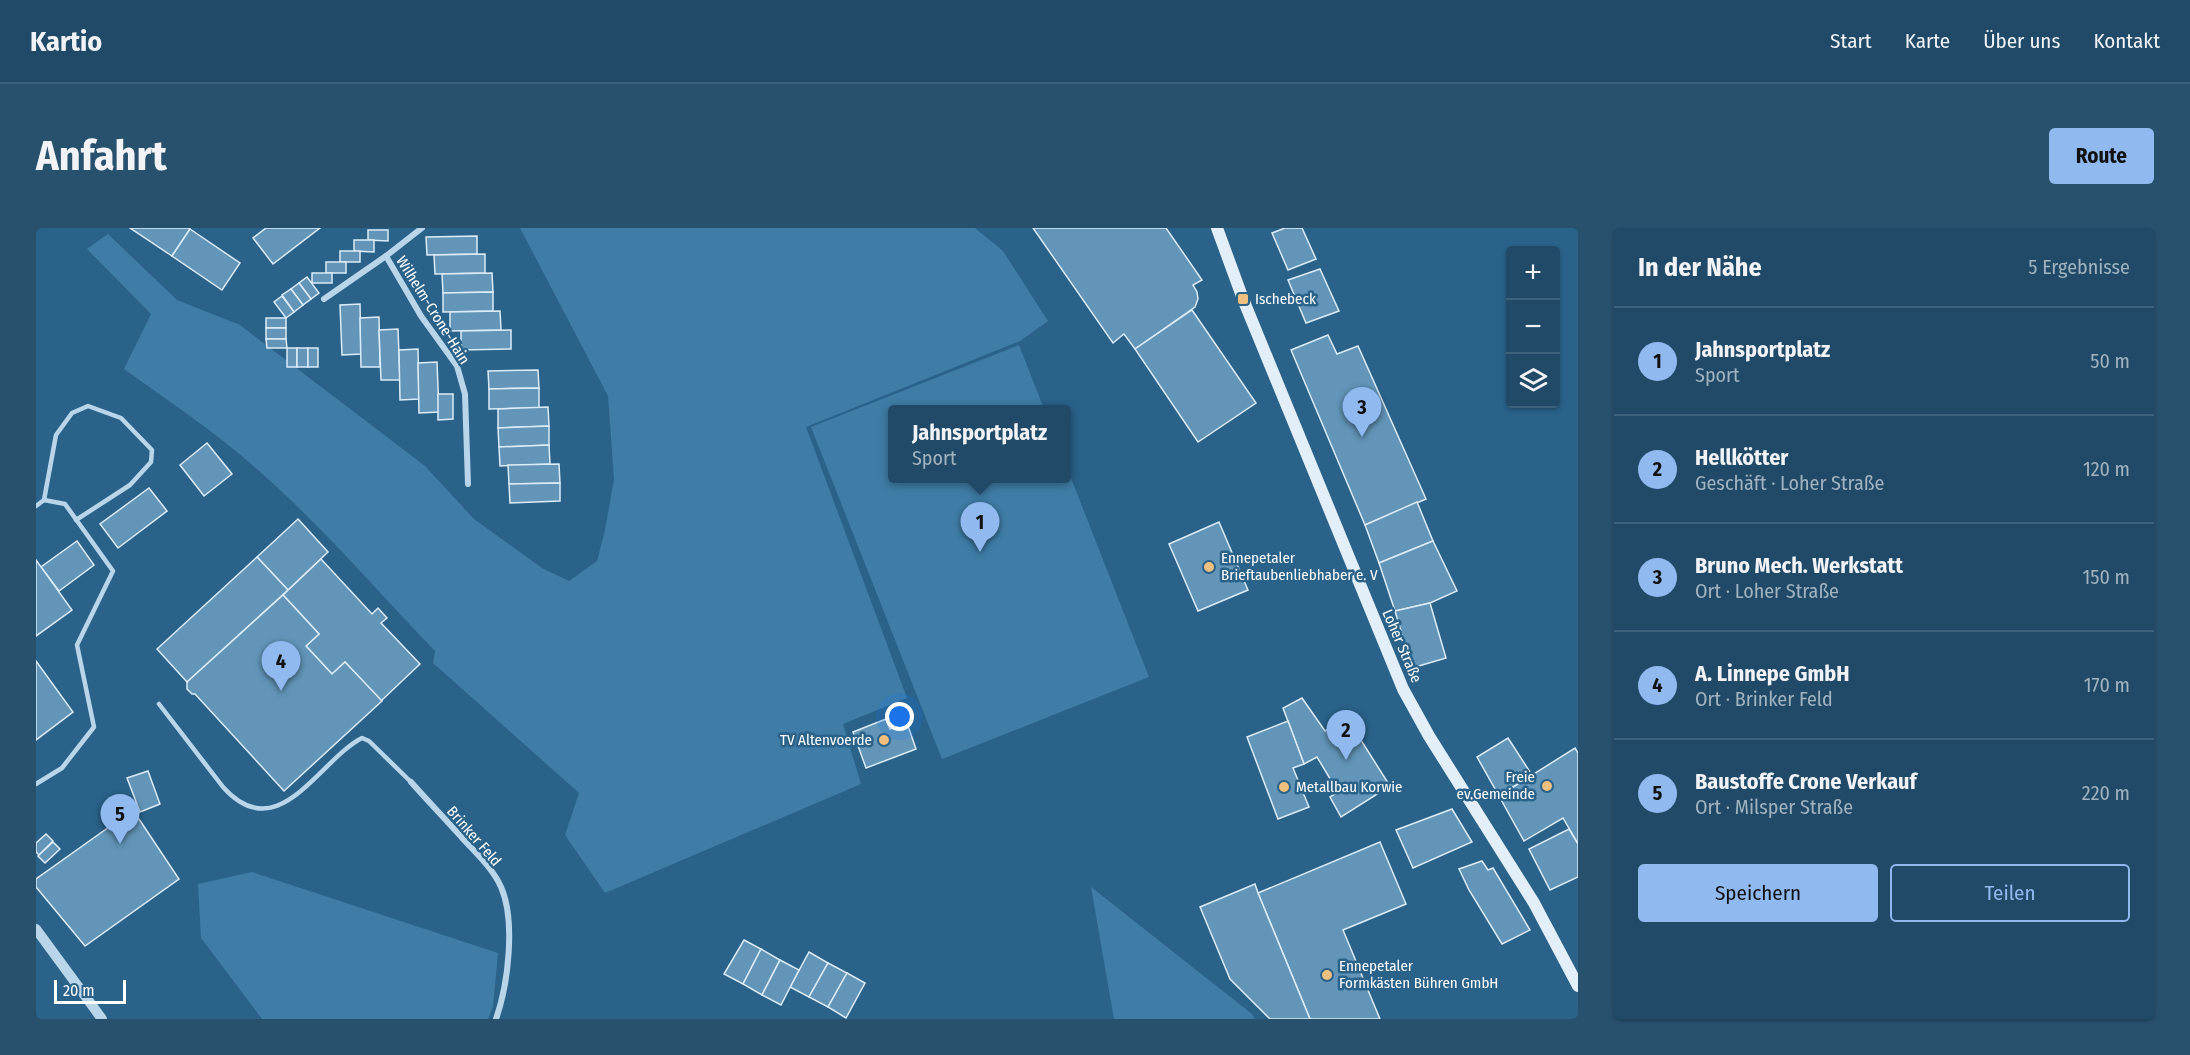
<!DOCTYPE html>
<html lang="de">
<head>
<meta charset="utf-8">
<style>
	body { margin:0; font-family:"Fira Sans Condensed",sans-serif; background:#28516e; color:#f1f3f6 }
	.controls { position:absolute; right:18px; top:18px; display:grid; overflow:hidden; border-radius:6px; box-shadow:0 2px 4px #0004 }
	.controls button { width:54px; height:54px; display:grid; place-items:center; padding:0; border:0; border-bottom:2px solid #3d627c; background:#204a68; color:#f1f3f6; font:30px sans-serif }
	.scale { position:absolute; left:18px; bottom:15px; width:72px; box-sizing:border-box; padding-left:6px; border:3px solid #fff; border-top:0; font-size:16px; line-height:21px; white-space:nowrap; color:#fff; -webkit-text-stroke:4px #2a628a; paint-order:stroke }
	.you { position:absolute; left:864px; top:489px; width:21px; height:21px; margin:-15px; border:4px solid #fff; border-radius:50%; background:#1a73e8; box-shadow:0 0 0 9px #1a73e833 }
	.badge { display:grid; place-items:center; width:39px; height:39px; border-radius:50%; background:#90b9f0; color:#111; font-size:20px; font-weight:700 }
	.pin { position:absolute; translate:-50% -50px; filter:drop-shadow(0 2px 3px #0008) }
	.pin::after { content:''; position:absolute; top:32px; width:21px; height:18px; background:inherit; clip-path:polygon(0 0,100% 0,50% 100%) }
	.popup { position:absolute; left:852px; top:177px; width:183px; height:78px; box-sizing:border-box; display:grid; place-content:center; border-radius:6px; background:#204a68; filter:drop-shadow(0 2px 4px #0005); font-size:20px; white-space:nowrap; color:#a2b3c0 }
	.popup b { font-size:22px; color:#f1f3f6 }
	.popup::after { content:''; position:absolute; left:50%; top:100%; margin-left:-12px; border:12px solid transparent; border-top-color:#204a68 }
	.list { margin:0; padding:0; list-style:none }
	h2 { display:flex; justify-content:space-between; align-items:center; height:78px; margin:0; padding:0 24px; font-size:26px }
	h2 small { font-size:20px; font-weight:400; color:#a2b3c0 }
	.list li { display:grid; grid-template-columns:39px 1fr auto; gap:18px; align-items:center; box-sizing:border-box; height:108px; padding:0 24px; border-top:2px solid #3d627c }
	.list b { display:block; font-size:22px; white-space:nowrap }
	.list p { margin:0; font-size:20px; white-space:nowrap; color:#a2b3c0 }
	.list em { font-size:20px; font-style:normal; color:#a2b3c0 }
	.actions { display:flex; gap:12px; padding:18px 24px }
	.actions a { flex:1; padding:14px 0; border:2px solid #90b9f0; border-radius:6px; text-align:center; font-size:21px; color:#90b9f0 }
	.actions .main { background:#90b9f0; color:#111 }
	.icon { flex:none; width:33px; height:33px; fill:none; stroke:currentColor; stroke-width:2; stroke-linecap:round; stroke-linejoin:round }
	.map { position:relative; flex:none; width:1542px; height:791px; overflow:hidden; border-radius:6px }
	header { display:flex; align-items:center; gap:36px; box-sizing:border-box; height:84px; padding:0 30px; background:#204a68; border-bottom:2px solid #3d627c }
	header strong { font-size:28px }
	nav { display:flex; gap:33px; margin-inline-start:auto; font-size:21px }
	.intro { display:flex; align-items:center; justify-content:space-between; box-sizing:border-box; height:144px; padding:0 36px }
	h1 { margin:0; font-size:42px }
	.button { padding:15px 27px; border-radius:6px; background:#90b9f0; color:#111; font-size:21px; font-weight:700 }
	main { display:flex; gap:36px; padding:0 36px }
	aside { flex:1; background:#204a68; border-radius:6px; box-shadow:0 2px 4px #0004 }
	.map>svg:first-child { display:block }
</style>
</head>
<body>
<header>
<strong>Kartio</strong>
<nav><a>Start</a><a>Karte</a><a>Über uns</a><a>Kontakt</a></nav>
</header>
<div class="intro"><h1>Anfahrt</h1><a class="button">Route</a></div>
<main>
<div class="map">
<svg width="1542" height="791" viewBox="0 0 1542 791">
	<rect width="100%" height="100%" fill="#2a628a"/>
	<g fill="#3f7da6">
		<path d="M484 0H939L967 23 1012 93 984 113 770 199 871 470 807 496 825 556 569 665 529 607 543 565 397 435 399 423C341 363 286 298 223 243 181 205 134 174 88 141L115 86 51 21 72 6 141 72 204 97 389 238 438 291 506 340 533 353 561 333 569 302 578 251 572 168Z"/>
		<path d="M983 117 1008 181 857 182V250H1031V240L1113 449 906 531 775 199Z"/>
		<path d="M216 644 462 725 457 779 452 791H226L165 710 162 656Z"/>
		<path d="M1055 659 1216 786 1219 791H1078Z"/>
	</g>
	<g fill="#6295b8" stroke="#dcecf7" stroke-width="1.5">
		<path d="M94 0H153L154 1 136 28Z"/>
		<path d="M230 0H284L237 36 217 10Z"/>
		<path d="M997 0H1130L1166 52 1157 57 1161 64 1162 71 1159 79 1099 121 1088 106 1077 115Z"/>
		<path d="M1249 0H1266L1280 31 1252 42 1236 5Z"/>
		<path d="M154 1 204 35 186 62 136 28Z"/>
		<path d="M332 2H352V13L332 12Z"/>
		<path d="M441 8V26L391 27 390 9Z"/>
		<path d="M318 12H338V24L318 23Z"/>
		<rect x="304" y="23" width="20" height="11"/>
		<path d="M449 26V45L399 46 398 27Z"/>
		<rect x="290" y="34" width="20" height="11"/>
		<path d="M1284 41 1303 83 1270 95 1252 52Z"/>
		<rect x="276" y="45" width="20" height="10"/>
		<path d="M456 45 457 64 407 65 406 46Z"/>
		<path d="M271 49 283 65 275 71 263 55Z"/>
		<path d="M263 55 275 71 267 77 255 61Z"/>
		<path d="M255 61 267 77 258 84 246 67Z"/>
		<path d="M457 64V83L407 84V65Z"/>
		<path d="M246 68 258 84 250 90 238 74Z"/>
		<path d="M324 76 325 126 306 127 304 77Z"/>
		<path d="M1156 82 1220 175 1162 214 1099 121Z"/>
		<path d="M464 83 465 102 414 103V84Z"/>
		<path d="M343 89 344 139H325L324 90Z"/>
		<rect x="230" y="90" width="20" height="10"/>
		<rect x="230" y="100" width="20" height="11"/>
		<path d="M362 101 364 152H345L343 102Z"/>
		<path d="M475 102V121L425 122V103Z"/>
		<path d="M1292 107 1301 126 1322 118 1390 271 1329 297 1255 122Z"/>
		<path d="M230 111H250L251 120H231Z"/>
		<rect x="251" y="120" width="10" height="19"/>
		<rect x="261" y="120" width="11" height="19"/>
		<rect x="272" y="120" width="10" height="19"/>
		<path d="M382 121 383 171 364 172 363 122Z"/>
		<path d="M401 134 403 184 383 185 382 135Z"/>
		<path d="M502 142 503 160 453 161 452 143Z"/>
		<path d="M503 160V180L453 181V161Z"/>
		<path d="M402 166H417V191L402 192Z"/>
		<path d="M512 179 513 198 462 200V181Z"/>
		<path d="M513 198V217L463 219 462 200Z"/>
		<path d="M171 215 196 246 168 268 144 237Z"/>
		<path d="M513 217 514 236 464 238 463 219Z"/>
		<path d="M523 236 524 255 473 256 472 237Z"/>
		<path d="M524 255V273L474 275 473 256Z"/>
		<path d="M113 260 131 283 82 320 64 296Z"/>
		<path d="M1381 274 1397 313 1343 335 1329 297Z"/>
		<path d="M262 291 292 324 252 362 221 329Z"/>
		<path d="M1183 294 1212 362 1162 383 1133 316Z"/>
		<path d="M41 313 58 337 23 363 5 339Z"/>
		<path d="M1397 313 1421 363 1394 375 1359 383 1343 335Z"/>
		<path d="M221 329 252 362 151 454 121 421Z"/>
		<path d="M285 331 336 386 342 380 351 390 345 395 384 436 345 473 309 434 296 446 270 418 283 406 247 367Z"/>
		<path d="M0 332 36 382 0 408Z"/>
		<path d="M247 367 283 406 270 418 296 446 309 434 346 473 248 563 159 466H156L151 461V454Z"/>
		<path d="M1394 375 1410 430 1376 440 1359 383Z"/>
		<path d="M0 433 37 484 0 512Z"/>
		<path d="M1266 470 1289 503 1311 490 1354 558 1305 589 1294 569 1302 564 1281 529 1268 536 1247 480Z"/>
		<path d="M850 491 854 501 871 495 880 521 830 540 817 504Z"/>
		<path d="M1252 493 1268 536 1257 540 1273 579 1242 591 1211 509Z"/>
		<path d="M1472 510 1496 547 1463 568 1441 529Z"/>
		<path d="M1539 520 1542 525V616L1527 590 1488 613 1463 568Z"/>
		<path d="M112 543 124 576 104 584 91 550Z"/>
		<path d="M1416 581 1436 614 1377 640 1360 602Z"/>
		<path d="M97 582 143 651 49 718 0 659V651Z"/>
		<path d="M1533 601 1542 616V649L1514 662 1493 621Z"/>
		<path d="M10 606 17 613 3 627 0 624V615Z"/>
		<path d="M17 614 24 621 9 635 2 628Z"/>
		<path d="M1344 614 1370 676 1307 702 1344 791H1274L1222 665Z"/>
		<path d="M1446 633 1452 642 1457 640 1494 702 1466 716 1433 662 1423 641Z"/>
		<path d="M1219 656 1222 665 1274 791H1234L1194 751 1164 679Z"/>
		<path d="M708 712 725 721 707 756 688 746Z"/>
		<path d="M725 721 744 732 726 767 707 756Z"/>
		<path d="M773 724 792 735 773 769 754 759Z"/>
		<path d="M744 732 763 742 745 777 726 767Z"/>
		<path d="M792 735 811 745 792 779 773 769Z"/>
		<path d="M811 745 829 755 810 790 792 779Z"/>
	</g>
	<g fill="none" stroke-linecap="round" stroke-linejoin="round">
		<g stroke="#b8d5e9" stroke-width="4.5">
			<path d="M8 272 20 207 36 185 52 178 85 190 116 222 115 234 94 257 40 292"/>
			<path d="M0 278 8 272 29 276 77 343 41 417 58 499 26 540 0 556"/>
			<path d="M123 476 187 559C242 621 283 532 326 510L333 513 375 554"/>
		</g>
		<g stroke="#b8d5e9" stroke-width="6">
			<path d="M386 0 350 28 385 88 421 138 429 166 432 256"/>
			<path d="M288 71 350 28"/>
			<path d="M375 554C392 573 410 592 428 612 441 626 457 641 465 659 480 693 472 757 460 791"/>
		</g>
		<path stroke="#b8d5e9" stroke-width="10" d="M0 701 66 791"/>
		<path stroke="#e2eff8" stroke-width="12" d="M1181 0 1207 71 1367 461 1393 508 1498 675 1542 758"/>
	</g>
	<g fill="#efbf7f" stroke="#2a628a" stroke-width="2">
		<rect x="1201" y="65" width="12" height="12" rx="3"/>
		<circle cx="1173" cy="339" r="6"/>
		<circle cx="848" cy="512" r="6"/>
		<circle cx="1511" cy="558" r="6"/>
		<circle cx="1248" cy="559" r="6"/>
		<circle cx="1291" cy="747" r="6"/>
	</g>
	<g text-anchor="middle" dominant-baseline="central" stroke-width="5" stroke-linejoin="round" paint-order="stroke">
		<g font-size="15" fill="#fff" stroke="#2a628a" text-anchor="start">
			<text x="1219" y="71">Ischebeck</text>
			<text x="1185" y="330">Ennepetaler<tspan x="1185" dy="17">Brieftaubenliebhaber e. V</tspan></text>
			<text x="836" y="512" text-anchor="end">TV Altenvoerde</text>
			<text x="1499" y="549" text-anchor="end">Freie<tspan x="1499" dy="17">ev.Gemeinde</tspan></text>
			<text x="1260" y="559">Metallbau Korwie</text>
			<text x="1303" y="738">Ennepetaler<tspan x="1303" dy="17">Formkästen Bühren GmbH</tspan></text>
		</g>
		<g font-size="15" fill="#fff" stroke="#2a628a">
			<text transform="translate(397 82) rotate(58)">Wilhelm-Crone-Hain</text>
			<text transform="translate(1366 418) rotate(67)">Loher Straße</text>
			<text transform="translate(438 608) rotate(49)">Brinker Feld</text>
		</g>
	</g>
</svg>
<div class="controls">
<button>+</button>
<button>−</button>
<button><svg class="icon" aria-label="layers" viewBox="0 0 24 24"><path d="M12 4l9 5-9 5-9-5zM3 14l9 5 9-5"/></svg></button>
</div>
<div class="scale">20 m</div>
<div class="you"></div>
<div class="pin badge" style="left:944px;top:324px">1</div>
<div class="popup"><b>Jahnsportplatz</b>Sport</div>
<div class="pin badge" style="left:1310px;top:532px">2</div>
<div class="pin badge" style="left:1326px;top:209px">3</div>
<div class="pin badge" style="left:245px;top:463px">4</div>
<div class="pin badge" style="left:84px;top:616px">5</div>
</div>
<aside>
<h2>In der Nähe<small>5 Ergebnisse</small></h2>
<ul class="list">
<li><span class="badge">1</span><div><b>Jahnsportplatz</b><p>Sport</p></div><em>50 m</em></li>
<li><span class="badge">2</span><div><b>Hellkötter</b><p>Geschäft · Loher Straße</p></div><em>120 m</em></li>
<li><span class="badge">3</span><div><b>Bruno Mech. Werkstatt</b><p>Ort · Loher Straße</p></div><em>150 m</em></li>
<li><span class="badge">4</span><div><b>A. Linnepe GmbH</b><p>Ort · Brinker Feld</p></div><em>170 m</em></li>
<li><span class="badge">5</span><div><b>Baustoffe Crone Verkauf</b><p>Ort · Milsper Straße</p></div><em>220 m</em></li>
</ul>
<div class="actions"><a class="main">Speichern</a><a>Teilen</a></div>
</aside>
</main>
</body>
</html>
